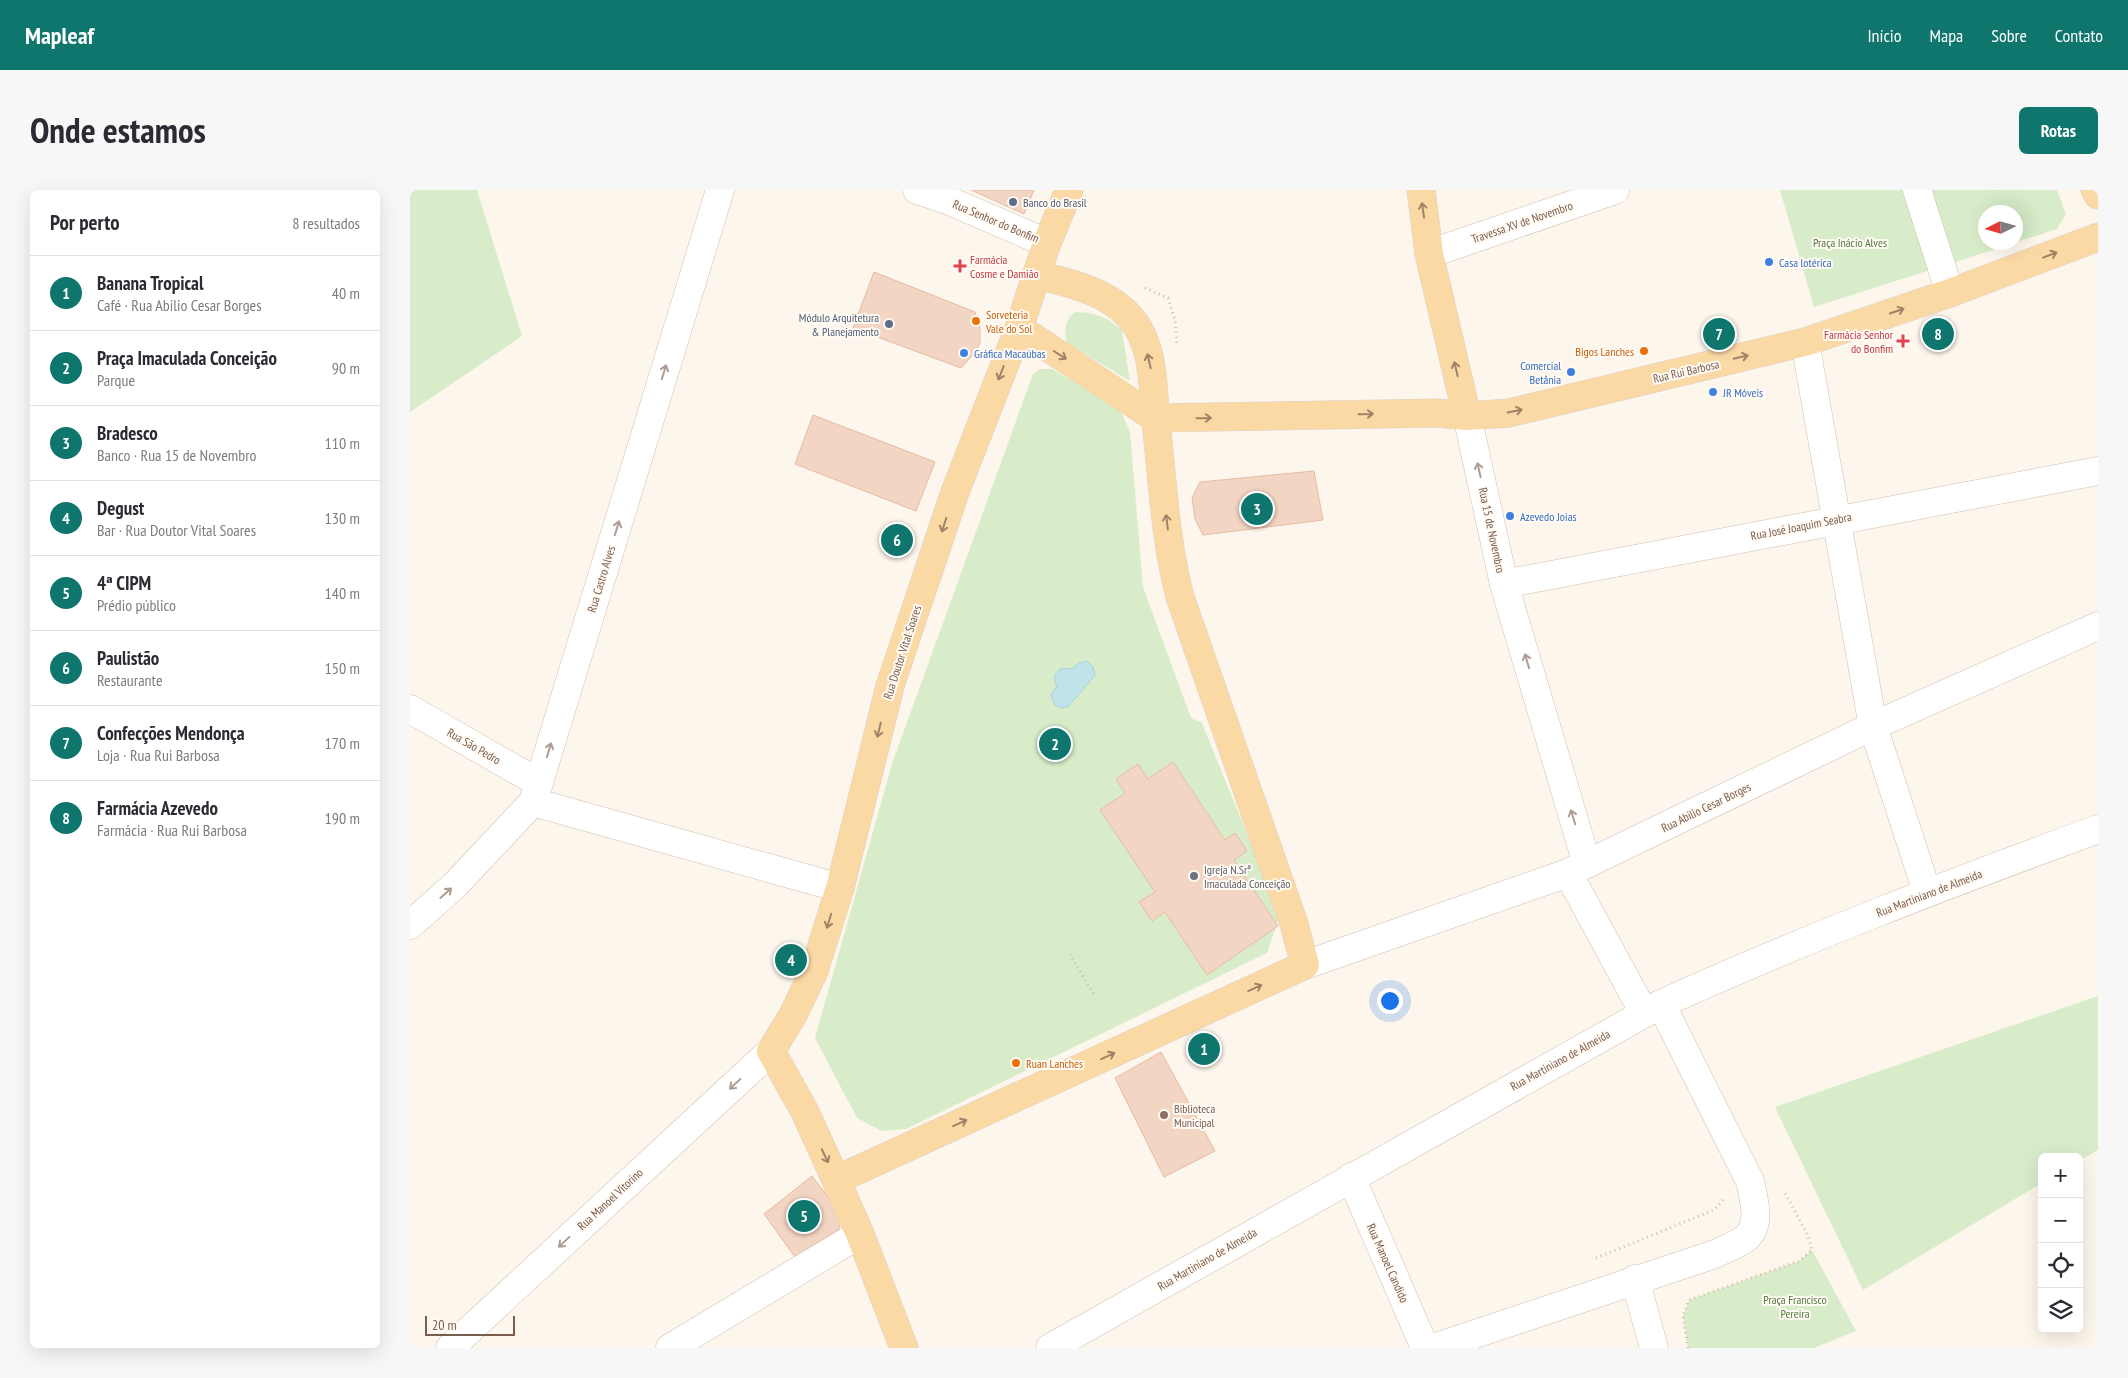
<!DOCTYPE html>
<html lang="pt">
<head>
<meta charset="utf-8">
<style>
	body { margin:0; font-family:"PT Sans Narrow",sans-serif; background:#f7f7f7; color:#2b2b33 }
	.controls { position:absolute; right:15px; bottom:15px; display:grid; overflow:hidden; border-radius:8px; box-shadow:0 5px 20px #0002 }
	.controls button { width:45px; height:45px; display:grid; place-items:center; padding:0; border:0; border-bottom:1px solid #e1e1e2; background:#fff; color:#2b2b33; font:25px sans-serif }
	.compass { position:absolute; left:1568px; top:15px; width:45px; height:45px; border-radius:50%; background:#fff; box-shadow:0 5px 20px #0002; rotate:265deg }
	.scale { position:absolute; left:15px; bottom:12px; width:90px; box-sizing:border-box; padding-left:5px; border:2px solid #7a5c4d; border-top:0; font-size:14px; line-height:18px; white-space:nowrap; color:#7a5c4d; -webkit-text-stroke:4px #fffaf3; paint-order:stroke }
	.you { position:absolute; left:979px; top:810px; width:18px; height:18px; margin:-12px; border:4px solid #fff; border-radius:50%; background:#1a73e8; box-shadow:0 0 0 8px #1a73e833 }
	.badge { display:grid; place-items:center; width:32px; height:32px; border-radius:50%; background:#0f766e; color:#fff; font-size:16px; font-weight:700 }
	.pin { position:absolute; translate:-50% -50%; border:2px solid #fff; box-shadow:0 1px 5px #0006 }
	.list { margin:0; padding:0; list-style:none }
	h2 { display:flex; justify-content:space-between; align-items:center; height:65px; margin:0; padding:0 20px; font-size:21px }
	h2 small { font-size:16px; font-weight:400; color:#7c7c81 }
	.list li { display:grid; grid-template-columns:32px 1fr auto; gap:15px; align-items:center; box-sizing:border-box; height:75px; padding:0 20px; border-top:1px solid #e1e1e2 }
	.list b { display:block; font-size:19px; white-space:nowrap }
	.list p { margin:0; font-size:16px; white-space:nowrap; color:#7c7c81 }
	.list em { font-size:16px; font-style:normal; color:#7c7c81 }
	.icon { flex:none; width:28px; height:28px; fill:none; stroke:currentColor; stroke-width:2; stroke-linecap:round; stroke-linejoin:round }
	.map { position:relative; flex:none; width:1688px; height:1158px; overflow:hidden; border-radius:8px }
	header { display:flex; align-items:center; gap:30px; box-sizing:border-box; height:70px; padding:0 25px; background:#0f766e; color:#fff }
	header strong { font-size:24px }
	nav { display:flex; gap:28px; margin-inline-start:auto; font-size:18px }
	.intro { display:flex; align-items:center; justify-content:space-between; box-sizing:border-box; height:120px; padding:0 30px }
	h1 { margin:0; font-size:35px }
	.button { padding:12px 22px; border-radius:8px; background:#0f766e; color:#fff; font-size:18px; font-weight:700 }
	main { display:flex; gap:30px; padding:0 30px }
	aside { flex:1; background:#fff; border-radius:8px; box-shadow:0 5px 20px #0002 }
	.map>svg:first-child { display:block }
</style>
</head>
<body>
<header>
<strong>Mapleaf</strong>
<nav><a>Início</a><a>Mapa</a><a>Sobre</a><a>Contato</a></nav>
</header>
<div class="intro"><h1>Onde estamos</h1><a class="button">Rotas</a></div>
<main>
<aside>
<h2>Por perto<small>8 resultados</small></h2>
<ul class="list">
<li><span class="badge">1</span><div><b>Banana Tropical</b><p>Café · Rua Abilio Cesar Borges</p></div><em>40 m</em></li>
<li><span class="badge">2</span><div><b>Praça Imaculada Conceição</b><p>Parque</p></div><em>90 m</em></li>
<li><span class="badge">3</span><div><b>Bradesco</b><p>Banco · Rua 15 de Novembro</p></div><em>110 m</em></li>
<li><span class="badge">4</span><div><b>Degust</b><p>Bar · Rua Doutor Vital Soares</p></div><em>130 m</em></li>
<li><span class="badge">5</span><div><b>4ª CIPM</b><p>Prédio público</p></div><em>140 m</em></li>
<li><span class="badge">6</span><div><b>Paulistão</b><p>Restaurante</p></div><em>150 m</em></li>
<li><span class="badge">7</span><div><b>Confecções Mendonça</b><p>Loja · Rua Rui Barbosa</p></div><em>170 m</em></li>
<li><span class="badge">8</span><div><b>Farmácia Azevedo</b><p>Farmácia · Rua Rui Barbosa</p></div><em>190 m</em></li>
</ul>
</aside>
<div class="map">
<svg width="1688" height="1158" viewBox="0 0 1688 1158">
	<rect width="100%" height="100%" fill="#fdf6ec"/>
	<g fill="#d8ecc9">
		<path d="M0 0H67L112 146 0 222Z"/>
		<path d="M1370 0H1647L1656 24 1647 39 1606 52V22H1576V52L1605 53 1404 117Z"/>
		<path d="M665 122C687 123 695 126 712 140L720 191 657 153C654 139 654 132 665 122Z"/>
		<path d="M630 179H642L698 212 712 224 720 242 733 397 781 528 792 533 870 725 857 763 496 939 472 941 447 928 405 848 482 574 623 184Z"/>
		<path d="M1688 806V960L1669 971V967H1632V993L1453 1100 1365 917Z"/>
		<path d="M1402 1060 1446 1141 1404 1158H1278L1273 1126 1279 1110 1389 1071Z"/>
	</g>
	<path fill="#bfe3e8" stroke="#a5d3da" d="M677 471 683 477 685 485 659 516 652 518 645 515 641 505 647 496C642 488 645 484 651 478L662 479 669 473Z"/>
	<g fill="#f3d5c3" stroke="#e6bba3">
		<path d="M561 0H624L614 24Z"/>
		<path d="M464 82 565 122 570 138V154L560 168 551 178 443 138Z"/>
		<path d="M403 225 525 272 506 321 385 274Z"/>
		<path d="M904 281 913 330 793 345 785 329 782 308 790 292Z"/>
		<path d="M763 572 815 650 825 643 837 661 824 670 868 736 797 785 755 722 742 731 729 712 745 702 690 620 715 603 706 589 728 574 738 589Z"/>
		<path d="M751 862 805 961 754 987 705 888Z"/>
		<path d="M402 986 433 1027 428 1040 385 1067 354 1024Z"/>
	</g>
	<g fill="none" stroke-linecap="round" stroke-linejoin="round">
		<g stroke="#d1beb0" stroke-width="29">
			<g id="minor">
				<path d="M507 0 537 10 637 53"/>
				<path d="M1507 0 1540 103"/>
				<path d="M1019 64 1205 0"/>
				<path d="M1395 152 1463 536 1517 702"/>
				<path d="M1057 226 1094 394 1177 674"/>
				<path d="M1094 394 1688 281"/>
				<path d="M0 519 129 593"/>
				<path d="M123 612 430 698"/>
				<path d="M1158 683 1234 823"/>
				<path d="M0 735 45 695 123 612 310 0"/>
				<path d="M895 775 1158 683 1463 536 1688 436"/>
				<path d="M941 987 1015 1158"/>
				<path d="M1225 1089 1244 1158"/>
				<path d="M40 1158 361 861"/>
				<path d="M260 1158 450 1044"/>
				<path d="M640 1158 1251 814C1394 749 1541 693 1688 639"/>
				<path d="M1023 1158 1305 1064C1314 1059 1329 1055 1337 1047 1352 1032 1343 1008 1340 991L1251 814"/>
			</g>
		</g>
		<g stroke="#dad1cd" stroke-width="29">
			<g id="major">
				<path d="M1011 0 1019 64 1057 226"/>
				<path d="M1685 0 1688 5"/>
				<path d="M626 85C658 92 696 101 719 126 747 156 742 204 747 242 753 297 756 354 770 407L884 734 895 775 426 990 395 922 361 861 383 825 404 781 430 698 480 496 545 302 609 138 637 53 659 0"/>
				<path d="M609 138 745 228 1028 223 1057 226 1099 223 1395 152 1540 103 1688 47"/>
				<path d="M426 990 450 1044 494 1158"/>
			</g>
		</g>
		<g stroke="#d9b8a5" stroke-width="3" stroke-dasharray="1 4" stroke-linecap="butt">
			<path d="M735 98 758 108 765 130 767 153"/>
			<path d="M660 764 684 805"/>
			<path d="M1186 1068 1304 1020 1314 1009"/>
			<path d="M1278 1158 1273 1126 1279 1110 1389 1071 1402 1060 1398 1046 1374 1001"/>
		</g>
		<use href="#minor" stroke="#fff" stroke-width="28"/>
		<use href="#major" stroke="#fbd9a5" stroke-width="28"/>
	</g>
	<defs><path id="oneway-shaft" d="M-6 0H5M1.5-3L5.5 0L1.5 3" fill="none" stroke-width="1.6" stroke-linecap="round" stroke-linejoin="round" transform="scale(1.25)"/></defs>
	<g stroke="#a18267">
		<use href="#oneway-shaft" transform="translate(1013 20) rotate(-98)"/>
		<use href="#oneway-shaft" transform="translate(1640 65) rotate(-21)"/>
		<use href="#oneway-shaft" transform="translate(1487 121) rotate(-19)"/>
		<use href="#oneway-shaft" transform="translate(650 165) rotate(32)"/>
		<use href="#oneway-shaft" transform="translate(1331 167) rotate(-13)"/>
		<use href="#oneway-shaft" transform="translate(739 171) rotate(-103)"/>
		<use href="#oneway-shaft" transform="translate(1046 179) rotate(-103)"/>
		<use href="#oneway-shaft" transform="translate(591 183) rotate(111)"/>
		<use href="#oneway-shaft" transform="translate(1105 221) rotate(-12)"/>
		<use href="#oneway-shaft" transform="translate(956 224) rotate(-1)"/>
		<use href="#oneway-shaft" transform="translate(794 228) rotate(-1)"/>
		<use href="#oneway-shaft" transform="translate(757 332) rotate(-97)"/>
		<use href="#oneway-shaft" transform="translate(534 335) rotate(108)"/>
		<use href="#oneway-shaft" transform="translate(469 540) rotate(104)"/>
		<use href="#oneway-shaft" transform="translate(419 731) rotate(107)"/>
		<use href="#oneway-shaft" transform="translate(845 798) rotate(-25)"/>
		<use href="#oneway-shaft" transform="translate(698 866) rotate(-25)"/>
		<use href="#oneway-shaft" transform="translate(550 933) rotate(-25)"/>
		<use href="#oneway-shaft" transform="translate(415 966) rotate(65)"/>
	</g>
	<g stroke="#af9d94">
		<use href="#oneway-shaft" transform="translate(254 182) rotate(-73)"/>
		<use href="#oneway-shaft" transform="translate(1069 280) rotate(-103)"/>
		<use href="#oneway-shaft" transform="translate(207 338) rotate(-73)"/>
		<use href="#oneway-shaft" transform="translate(1117 471) rotate(-106)"/>
		<use href="#oneway-shaft" transform="translate(139 560) rotate(-73)"/>
		<use href="#oneway-shaft" transform="translate(1163 627) rotate(-107)"/>
		<use href="#oneway-shaft" transform="translate(36 703) rotate(-42)"/>
		<use href="#oneway-shaft" transform="translate(325 894) rotate(137)"/>
		<use href="#oneway-shaft" transform="translate(154 1052) rotate(137)"/>
	</g>
	<g fill="#5c6f8a" stroke="#fffaf3" stroke-width="2">
		<circle cx="603" cy="12" r="5"/>
		<circle cx="479" cy="134" r="5"/>
	</g>
	<g fill="#3f7fe0" stroke="#fffaf3" stroke-width="2">
		<circle cx="1359" cy="72" r="5"/>
		<circle cx="554" cy="163" r="5"/>
		<circle cx="1161" cy="182" r="5"/>
		<circle cx="1303" cy="202" r="5"/>
		<circle cx="1100" cy="326" r="5"/>
	</g>
	<g fill="#e0444e" stroke="#fffaf3" stroke-width="2">
		<path d="M547.5 68.5h5v5h5v5h-5v5h-5v-5h-5v-5h5z"/>
		<path d="M1490.5 143.5h5v5h5v5h-5v5h-5v-5h-5v-5h5z"/>
	</g>
	<g fill="#e8710a" stroke="#fffaf3" stroke-width="2">
		<circle cx="566" cy="131" r="5"/>
		<circle cx="1234" cy="161" r="5"/>
		<circle cx="606" cy="873" r="5"/>
	</g>
	<circle fill="#6b7280" stroke="#fffaf3" stroke-width="2" cx="784" cy="686" r="5"/>
	<circle fill="#8d6e63" stroke="#fffaf3" stroke-width="2" cx="754" cy="925" r="5"/>
	<g text-anchor="middle" dominant-baseline="central" stroke-width="4" stroke-linejoin="round" paint-order="stroke">
		<g font-size="12" fill="#4e5e75" stroke="#fffaf3" text-anchor="start">
			<text x="613" y="12">Banco do Brasil</text>
			<text x="469" y="127" text-anchor="end">Módulo Arquitetura<tspan x="469" dy="14">&amp; Planejamento</tspan></text>
		</g>
		<g font-size="12" fill="#7a5c4d" stroke="#fffaf3">
			<text transform="translate(586 31) rotate(23)">Rua Senhor do Bonfim</text>
			<text transform="translate(1112 32) rotate(-19)">Travessa XV de Novembro</text>
			<text transform="translate(1276 181) rotate(-13)">Rua Rui Barbosa</text>
			<text transform="translate(1391 336) rotate(-11)">Rua José Joaquim Seabra</text>
			<text transform="translate(1082 340) rotate(78)">Rua 15 de Novembro</text>
			<text transform="translate(191 389) rotate(-73)">Rua Castro Alves</text>
			<text transform="translate(492 462) rotate(-72)">Rua Doutor Vital Soares</text>
			<text transform="translate(64 556) rotate(30)">Rua São Pedro</text>
			<text transform="translate(1296 617) rotate(-26)">Rua Abilio Cesar Borges</text>
			<text transform="translate(1519 703) rotate(-21)">Rua Martiniano de Almeida</text>
			<text transform="translate(1150 870) rotate(-29)">Rua Martiniano de Almeida</text>
			<text transform="translate(200 1009) rotate(-43)">Rua Manoel Vitorino</text>
			<text transform="translate(797 1069) rotate(-30)">Rua Martiniano de Almeida</text>
			<text transform="translate(978 1073) rotate(66)">Rua Manoel Candido</text>
		</g>
		<g font-size="12" fill="#537a41" stroke="#fffaf3">
			<text x="1440" y="52">Praça Inácio Alves</text>
			<text x="1385" y="1109">Praça Francisco<tspan x="1385" dy="14">Pereira</tspan></text>
		</g>
		<g font-size="12" fill="#be3a42" stroke="#fffaf3" text-anchor="start">
			<text x="560" y="69">Farmácia<tspan x="560" dy="14">Cosme e Damião</tspan></text>
			<text x="1483" y="144" text-anchor="end">Farmácia Senhor<tspan x="1483" dy="14">do Bonfim</tspan></text>
		</g>
		<g font-size="12" fill="#366cbe" stroke="#fffaf3" text-anchor="start">
			<text x="1369" y="72">Casa lotérica</text>
			<text x="564" y="163">Gráfica Macaúbas</text>
			<text x="1151" y="175" text-anchor="end">Comercial<tspan x="1151" dy="14">Betânia</tspan></text>
			<text x="1313" y="202">JR Móveis</text>
			<text x="1110" y="326">Azevedo Joias</text>
		</g>
		<g font-size="12" fill="#c56008" stroke="#fffaf3" text-anchor="start">
			<text x="576" y="124">Sorveteria<tspan x="576" dy="14">Vale do Sol</tspan></text>
			<text x="1224" y="161" text-anchor="end">Bigos Lanches</text>
			<text x="616" y="873">Ruan Lanches</text>
		</g>
		<g font-size="12" fill="#5b616d" stroke="#fffaf3" text-anchor="start">
			<text x="794" y="679">Igreja N.Srª<tspan x="794" dy="14">Imaculada Conceição</tspan></text>
		</g>
		<g font-size="12" fill="#785e54" stroke="#fffaf3" text-anchor="start">
			<text x="764" y="918">Biblioteca<tspan x="764" dy="14">Municipal</tspan></text>
		</g>
	</g>
</svg>
<div class="controls">
<button>+</button>
<button>−</button>
<button><svg class="icon" aria-label="locate" viewBox="0 0 24 24"><circle cx="12" cy="12" r="6"/><path d="M12 2v4M12 18v4M2 12h4M18 12h4"/></svg></button>
<button><svg class="icon" aria-label="layers" viewBox="0 0 24 24"><path d="M12 4l9 5-9 5-9-5zM3 14l9 5 9-5"/></svg></button>
</div>
<svg class="compass" viewBox="-18 -18 36 36"><path d="M0-13l5 13h-10z" fill="#e53935"/><path d="M0 13l5-13h-10z" fill="#7c7c81"/></svg>
<div class="scale">20 m</div>
<div class="you"></div>
<div class="pin badge" style="left:794px;top:859px">1</div>
<div class="pin badge" style="left:645px;top:554px">2</div>
<div class="pin badge" style="left:847px;top:319px">3</div>
<div class="pin badge" style="left:381px;top:770px">4</div>
<div class="pin badge" style="left:394px;top:1026px">5</div>
<div class="pin badge" style="left:487px;top:350px">6</div>
<div class="pin badge" style="left:1309px;top:144px">7</div>
<div class="pin badge" style="left:1528px;top:144px">8</div>
</div>
</main>
</body>
</html>
